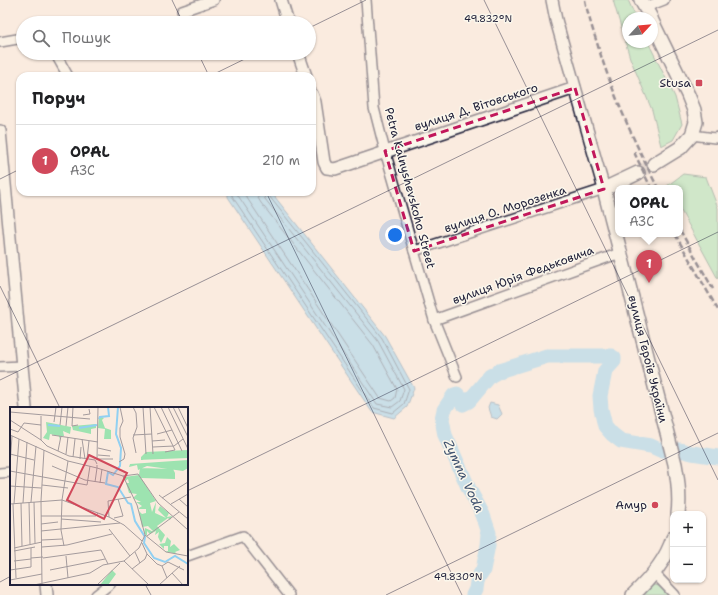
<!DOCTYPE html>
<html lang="uk">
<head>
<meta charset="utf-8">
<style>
	body { margin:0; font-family:"Shantell Sans",sans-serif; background:#f2f2f2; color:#202124 }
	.controls { position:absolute; right:12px; bottom:12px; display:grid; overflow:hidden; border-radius:8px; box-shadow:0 1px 3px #0004 }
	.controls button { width:36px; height:36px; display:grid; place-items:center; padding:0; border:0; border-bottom:1px solid #e0e0e0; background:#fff; color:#202124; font:20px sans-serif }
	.compass { position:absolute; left:622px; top:12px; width:36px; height:36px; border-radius:50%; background:#fff; box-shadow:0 1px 3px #0004; rotate:64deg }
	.you { position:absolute; left:395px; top:235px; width:14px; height:14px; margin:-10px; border:3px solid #fff; border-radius:50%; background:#1a73e8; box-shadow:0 0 0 6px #1a73e833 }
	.badge { display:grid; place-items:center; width:26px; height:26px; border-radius:50%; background:#d1495b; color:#fff; font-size:13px; font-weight:700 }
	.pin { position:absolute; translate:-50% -33px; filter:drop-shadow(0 1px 2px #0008) }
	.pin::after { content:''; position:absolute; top:21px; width:14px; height:12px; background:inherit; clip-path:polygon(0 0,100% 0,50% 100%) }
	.popup { position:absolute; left:615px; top:185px; width:68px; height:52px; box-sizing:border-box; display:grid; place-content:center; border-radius:8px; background:#fff; filter:drop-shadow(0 1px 3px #0005); font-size:13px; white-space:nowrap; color:#757577 }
	.popup b { font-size:15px; color:#202124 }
	.popup::after { content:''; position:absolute; left:50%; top:100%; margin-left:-8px; border:8px solid transparent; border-top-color:#fff }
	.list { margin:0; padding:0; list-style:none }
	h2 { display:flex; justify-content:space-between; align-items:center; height:52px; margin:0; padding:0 16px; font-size:17px }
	h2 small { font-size:13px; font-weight:400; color:#757577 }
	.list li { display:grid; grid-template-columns:26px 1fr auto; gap:12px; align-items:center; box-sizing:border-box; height:72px; padding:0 16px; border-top:1px solid #e0e0e0 }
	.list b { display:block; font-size:15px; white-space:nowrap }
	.list p { margin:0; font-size:13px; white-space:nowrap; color:#757577 }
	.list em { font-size:13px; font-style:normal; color:#757577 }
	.icon { flex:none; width:22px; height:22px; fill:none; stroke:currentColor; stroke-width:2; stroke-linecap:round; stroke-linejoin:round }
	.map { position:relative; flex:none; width:718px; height:595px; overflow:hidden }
	.search { position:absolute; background:#fff; box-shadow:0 1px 3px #0004; left:16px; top:16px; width:300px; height:44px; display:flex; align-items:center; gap:10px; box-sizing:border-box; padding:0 14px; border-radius:22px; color:#757577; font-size:15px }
	.panel { position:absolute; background:#fff; box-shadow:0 1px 3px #0004; left:16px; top:72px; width:300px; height:124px; border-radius:12px }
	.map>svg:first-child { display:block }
</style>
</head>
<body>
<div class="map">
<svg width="718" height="595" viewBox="0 0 718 595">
	<rect width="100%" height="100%" fill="#faebdf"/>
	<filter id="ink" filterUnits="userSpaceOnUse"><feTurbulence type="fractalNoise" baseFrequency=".025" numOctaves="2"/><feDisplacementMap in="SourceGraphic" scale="8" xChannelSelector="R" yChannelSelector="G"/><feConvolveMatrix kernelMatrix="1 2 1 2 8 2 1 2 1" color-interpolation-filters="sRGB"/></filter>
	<g filter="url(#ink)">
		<g fill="#9de3b0" stroke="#608276">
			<path d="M613 0H628L636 18H628V42H648L675 97 682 124 673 140 661 146 652 110 630 58Z"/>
			<path d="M683 174 706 177 718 208V279L680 209V188H669L667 186Z"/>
			<path d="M655 585 663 587 672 595H642L650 586Z"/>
		</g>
		<g fill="#91d0f2" stroke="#658aa9">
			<path d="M228 192H271L385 336 414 388 407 407 394 418 372 412 228 197Z"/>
			<path d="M490 403 498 405 502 414 497 419 491 417 488 408Z"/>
		</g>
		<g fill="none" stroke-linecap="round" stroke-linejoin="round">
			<g stroke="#4e6884" stroke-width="1">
				<path d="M232 192V196L374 408 393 413 404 404 409 389 382 338 269 196 268 192"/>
				<path d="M237 192V194L377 404 392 407 400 401 404 389 378 341 265 199 264 196 263 192"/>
				<path d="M243 192 380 398 391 401 395 398 397 389 373 345 261 203 258 198 257 192"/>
			</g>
			<path stroke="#91d0f2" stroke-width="15" d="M473 595 476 589 477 582 479 576 483 570 488 545 489 533 483 515 469 489 445 435 442 419 444 410 454 395 457 394 460 397V401L463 404 469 401 490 376 499 371 547 356H611L614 358V361L605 371 600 396 601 409 605 426 612 434 621 441 651 446 660 450H680L692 453 718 457"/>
			<path stroke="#cfc3be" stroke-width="13" stroke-dasharray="13 6" stroke-linecap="butt" d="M638 173 654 164"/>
			<g stroke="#22223b" stroke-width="12">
				<g id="minor">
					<path d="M366 0 374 108 385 151 434 320 457 377"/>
					<path d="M646 7 664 0"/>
					<path d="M182 11 214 0"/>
					<path d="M0 42 23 38"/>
					<path d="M55 53 68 76"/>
					<path d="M692 135 715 138 718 137"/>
					<path d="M414 251 604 189"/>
					<path d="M434 320 620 253"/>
					<path d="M0 367 22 366"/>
					<path d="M0 473 11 472"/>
					<path d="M187 556 243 536 289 595"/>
					<path d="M654 573 675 595"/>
					<path d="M96 595 110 584"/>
				</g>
			</g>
			<g stroke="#22223b" stroke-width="14">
				<g id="tertiary">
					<path d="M281 0 288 23"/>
					<path d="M552 0 556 20 567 59 604 189"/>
					<path d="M298 53 306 76"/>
					<path d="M312 94 315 102 324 162 327 168 335 169 575 88"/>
					<path d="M0 131 22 366 26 408"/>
					<path d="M46 584 47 595"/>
				</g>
			</g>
			<g stroke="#22223b" stroke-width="16">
				<g id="secondary">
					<path d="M641 0 651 18"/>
					<path d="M652 21 688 95 694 110 696 122 692 135 680 148 654 164"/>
					<path d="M638 173 604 189 675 464C678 480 680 498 678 514"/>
					<path d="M633 595C650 579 666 561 673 538"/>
				</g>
			</g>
			<use href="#minor" stroke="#fbf7ec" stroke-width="9"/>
			<use href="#tertiary" stroke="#fbf7ec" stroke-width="11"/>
			<use href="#secondary" stroke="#fbf7ec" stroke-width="13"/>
			<g stroke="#22223b" stroke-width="2.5" stroke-dasharray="6 3" stroke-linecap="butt">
				<path d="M585 0C589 20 596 39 602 59 617 103 636 146 658 188"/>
				<path d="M634 152 651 188"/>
				<path d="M680 230 713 289"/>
				<path d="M675 234 718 310"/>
			</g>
		</g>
	</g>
	<path d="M0 0H718V595H0ZM575 88 604 189 414 251 385 151Z" fill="#faebdf" fill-opacity=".55" fill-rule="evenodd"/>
	<path fill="none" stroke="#c2185b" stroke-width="3" stroke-dasharray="8 5" stroke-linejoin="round" d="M575 88 604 189 414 251 385 151Z"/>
	<path fill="none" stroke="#22223b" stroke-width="1" stroke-opacity="0.45" d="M172 0 183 23M484 0 718 480M309 28 366 0M198 53 209 76M210 76 257 53M0 179 20 169M266 192 462 595M0 286 60 408M0 380 718 30M187 491 718 232M0 582 11 576M145 584 151 595M386 595 718 433"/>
	<g fill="#d1495b" stroke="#fbf7ec" stroke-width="1.5">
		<rect x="695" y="79" width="8" height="8" rx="2"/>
		<circle cx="655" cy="505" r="4"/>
	</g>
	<g text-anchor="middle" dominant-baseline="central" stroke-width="3" stroke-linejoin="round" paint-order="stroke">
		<g font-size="12" fill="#22223b" stroke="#fbf7ec" text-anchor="end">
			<text x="691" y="83">Stusa</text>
			<text x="647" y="505">Амур</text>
		</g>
		<g font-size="12" fill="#22223b" stroke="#fbf7ec">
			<text transform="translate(476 107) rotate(-18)">вулиця Д. Вітовського</text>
			<text transform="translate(410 188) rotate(75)">Petra Kalnyshevskoho Street</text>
			<text transform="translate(505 209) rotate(-18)">вулиця О. Морозенка</text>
			<text transform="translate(523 275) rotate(-20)">вулиця Юрія Федьковича</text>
			<text transform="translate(648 359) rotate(76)">вулиця Героїв України</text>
		</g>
		<g font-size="13" font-style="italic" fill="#435672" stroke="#fbf7ec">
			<text transform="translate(464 476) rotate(65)">Zymna Voda</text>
		</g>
	</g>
	<g transform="translate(10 407)">
		<rect width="178" height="178" fill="#faebdf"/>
		<path d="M89 9 94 11 92 13 95 21 101 23V32H94L95 22 88 21ZM36 15 61 20 60 27 53 24 54 29H51L50 33 49 29 40 27 39 33 33 31 37 25ZM86 17V21L81 22V27L63 23 62 19ZM178 43V51L127 53H131V50L136 45ZM178 53V61L173 64 137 59 128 63 127 58 119 60 120 57ZM130 61 163 62 165 66V72L131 71 146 94 140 96 142 105 146 95 145 106 156 111 148 103 150 99 159 106 157 110 162 109 160 113 158 111 147 119 155 128 151 136 148 130 149 125 145 128 146 124 140 127 137 124V129L134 126 135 121 144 125 138 119 132 120 129 104 132 107 136 106V102H129L128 98 129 101 132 99 126 95H131L123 91 127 87 119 86 116 76H119L118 72 115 74 114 70 129 68ZM157 130 161 134 160 140 164 137 170 143 165 145 167 147 158 145 155 144H158V139H154V142L149 137 155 136ZM102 163 106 167 98 178H90Z" fill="#9de3b0"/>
		<path fill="none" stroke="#91d0f2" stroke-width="2" d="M108 0 106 27 111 41 110 59 103 68 98 65 96 77 108 80 118 96 121 97 125 114 135 130 134 136 144 151 155 155 165 149 178 157M89 12 90 10 99 9 98 0M38 18 50 19M69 21 87 18"/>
		<path fill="none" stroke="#a49b9d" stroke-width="1" d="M63 0 62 19 68 18M123 0 126 6 127 20 123 31 126 46M133 0 136 47M140 0 143 47M144 0 165 43 155 45M151 0 172 44M158 0 178 42M163 0 178 30M168 0 178 21M0 5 80 12M73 8 80 7 79 2M0 13 31 33V9M44 15 46 0M50 18 52 0M56 19 58 0M0 22 8 25 14 16 31 18M147 27 162 23M0 28 58 54 87 61 85 75M42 28 88 35M123 28 142 27M72 32 75 52M31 33 37 39 59 49 85 53 87 57M142 34 155 33M143 40 164 39 173 32M88 41 101 44M48 44 51 29M0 47 24 53M56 47 58 30M88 48 100 49M63 50 65 32M70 52 71 40M77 52 79 34M87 52H103M87 53 88 0M109 55 114 52 115 47 110 30V21L113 14 110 0M0 58 2 29M87 58V61L113 69 127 98 135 128 156 145 178 149M42 59 75 73 95 76M0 64 77 78 80 59M113 69 128 67 148 96 178 123M90 76 92 62M32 78 58 81M0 79 31 81M149 88 178 112M152 91 178 75M169 92 178 100M52 93 58 54M19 95 20 137M21 95 26 39M24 95 25 136M11 96 12 139M13 96 17 35M0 97 52 93 99 110 114 118 132 134M3 97 6 171M4 97 9 32M161 97 178 87M31 109H86L88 106M99 110 98 94 121 90M104 111 113 109 108 92M51 112 91 115M31 117 48 115M99 122 120 149M51 123 52 93M51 123 54 139M31 124 110 116M137 129 169 105M32 133 52 132M132 136 137 147 147 157 152 159 158 155 174 163M32 140 57 138 102 127M4 141 32 135M4 144 25 140M125 145 130 156M56 149 58 171M21 151 33 150M33 151 91 143 98 157M4 154 21 152M114 154 129 141 135 128M114 154 139 178M152 159 157 171M122 162 135 152 137 147M0 163 21 160V141M40 163 95 152M162 166 173 178M0 173 32 167M24 178 80 166 93 158 114 154M32 178 31 94 34 43M87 178 110 156M149 178 170 159"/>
		<path fill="#d1495b" fill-opacity="0.15" stroke="#d1495b" stroke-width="2" d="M79 48 117 66 94 112 57 93Z"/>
		<rect width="178" height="178" fill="none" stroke="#22223b" stroke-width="2"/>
	</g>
	<g font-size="10" text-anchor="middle" fill="#22223b" stroke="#fbf7ec" stroke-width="3" stroke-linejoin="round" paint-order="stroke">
		<text x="488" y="22">49.832°N</text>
		<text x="458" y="580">49.830°N</text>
	</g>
</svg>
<div class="controls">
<button>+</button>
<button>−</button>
</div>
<svg class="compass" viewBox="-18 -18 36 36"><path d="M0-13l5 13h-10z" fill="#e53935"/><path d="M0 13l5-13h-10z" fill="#757577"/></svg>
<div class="you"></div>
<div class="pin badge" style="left:649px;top:283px">1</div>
<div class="popup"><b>OPAL</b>АЗС</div>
<div class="search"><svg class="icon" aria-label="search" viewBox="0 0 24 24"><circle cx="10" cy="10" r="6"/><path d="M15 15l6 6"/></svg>Пошук</div>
<section class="panel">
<h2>Поруч<small></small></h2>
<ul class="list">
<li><span class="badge">1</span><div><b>OPAL</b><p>АЗС</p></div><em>210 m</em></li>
</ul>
</section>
</div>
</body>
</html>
